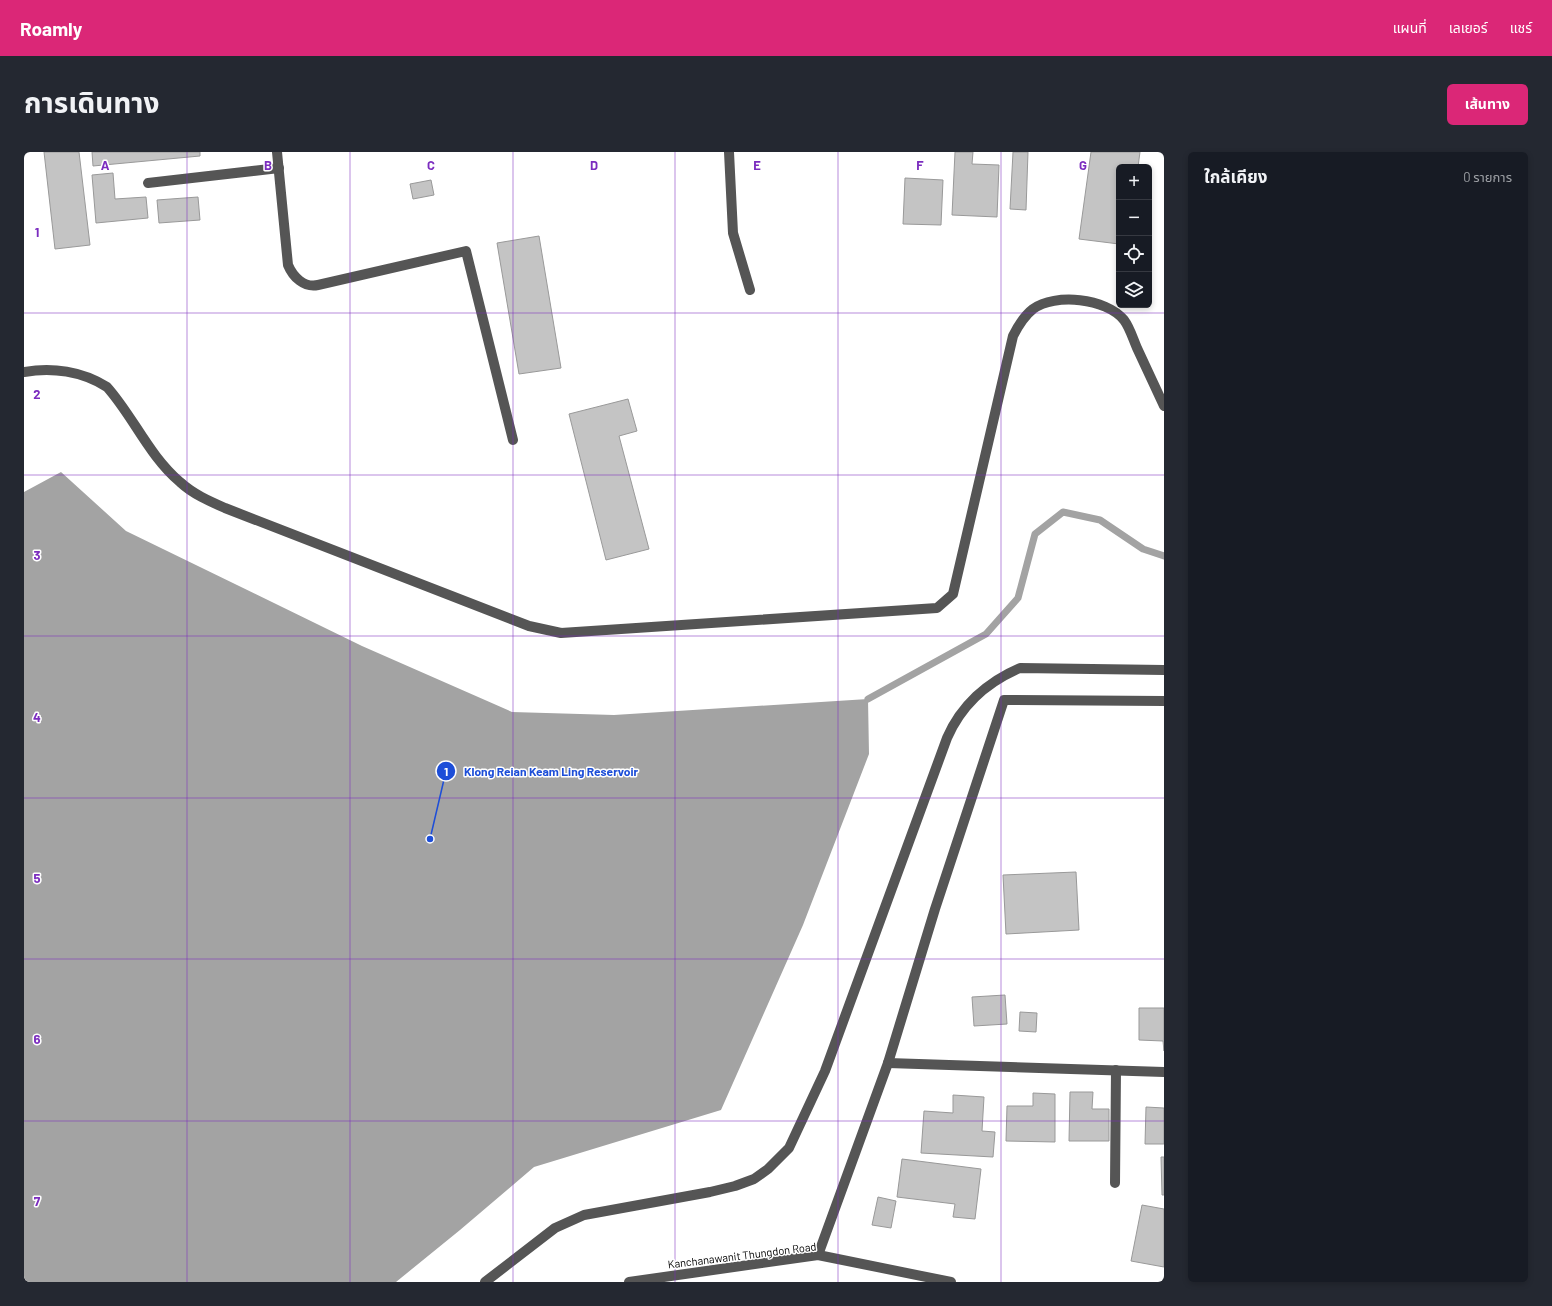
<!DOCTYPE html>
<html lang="th">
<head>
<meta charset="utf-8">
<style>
	body { margin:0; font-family:Barlow,"Noto Sans Thai",sans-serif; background:#242831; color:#f1f3f6 }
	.controls { position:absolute; right:12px; top:12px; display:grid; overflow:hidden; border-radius:6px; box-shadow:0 2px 6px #0003 }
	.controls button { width:36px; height:36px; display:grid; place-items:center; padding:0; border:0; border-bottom:1px solid #363941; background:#171b24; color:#f1f3f6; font:20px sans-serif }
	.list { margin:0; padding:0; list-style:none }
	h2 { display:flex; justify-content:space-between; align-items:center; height:52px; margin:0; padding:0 16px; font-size:17px }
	h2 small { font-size:13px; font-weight:400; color:#9ea1a6 }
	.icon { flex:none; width:22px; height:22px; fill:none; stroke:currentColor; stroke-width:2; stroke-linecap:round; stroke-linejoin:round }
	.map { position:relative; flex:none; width:1140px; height:1130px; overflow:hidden; border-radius:6px }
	header { display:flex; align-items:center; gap:24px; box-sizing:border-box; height:56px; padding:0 20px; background:#db2777; color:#fff }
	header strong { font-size:19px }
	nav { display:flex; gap:22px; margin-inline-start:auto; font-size:14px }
	.intro { display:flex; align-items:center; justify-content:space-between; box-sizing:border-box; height:96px; padding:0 24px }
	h1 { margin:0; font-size:28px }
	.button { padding:10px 18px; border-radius:6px; background:#db2777; color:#fff; font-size:14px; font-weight:700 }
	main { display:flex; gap:24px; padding:0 24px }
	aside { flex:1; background:#171b24; border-radius:6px; box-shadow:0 2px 6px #0003 }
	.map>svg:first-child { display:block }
</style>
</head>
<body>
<header>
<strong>Roamly</strong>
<nav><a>แผนที่</a><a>เลเยอร์</a><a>แชร์</a></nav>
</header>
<div class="intro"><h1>การเดินทาง</h1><a class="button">เส้นทาง</a></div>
<main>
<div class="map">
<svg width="1140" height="1130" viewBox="0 0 1140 1130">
	<rect width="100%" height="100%" fill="#fff"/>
	<path fill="#a3a3a3" d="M37 320 102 379 338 494 488 560 590 563 844 547 845 602 779 773 697 958 510 1015 436 1078 372 1130H0V340Z"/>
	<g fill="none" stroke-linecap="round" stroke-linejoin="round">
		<path stroke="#a3a3a3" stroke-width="7" d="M844 547 962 482 994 446 1011 382 1039 360 1076 368 1119 397 1140 404"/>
	</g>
	<g fill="#c4c4c4" stroke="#999">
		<path d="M20 0H55L66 93 31 97Z"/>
		<path d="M68 0H176V4L69 14Z"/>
		<path d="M931 0H949L948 12 975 13 973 65 928 63Z"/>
		<path d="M989 0H1004L1002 58 986 57Z"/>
		<path d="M1067 0H1116L1114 15H1095V92L1055 87Z"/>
		<path d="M89 21 91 47 122 45 124 66 72 71 68 23Z"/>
		<path d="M881 26 919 28 917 73 879 72Z"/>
		<path d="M407 28 410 43 389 47 386 32Z"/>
		<path d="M174 45 176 68 135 71 133 48Z"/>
		<path d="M515 84 537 216 495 222 473 91Z"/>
		<path d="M604 247 613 279 595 284 625 397 582 408 545 262Z"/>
		<path d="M1052 720 1055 778 982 782 979 723Z"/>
		<path d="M981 843 983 872 950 874 948 845Z"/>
		<path d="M1115 856H1140V899L1139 889 1115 888Z"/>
		<path d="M996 860 1013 861 1012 880 995 879Z"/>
		<path d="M1046 940H1069L1068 957H1085V989H1045Z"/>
		<path d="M1009 941 1031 942V990L982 989 983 954H1009Z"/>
		<path d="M929 943 960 945 958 979 971 980 969 1005 897 1001 900 959 929 961Z"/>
		<path d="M1122 955 1140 956V992H1121Z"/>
		<path d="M1137 1005H1140V1043H1138Z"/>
		<path d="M878 1007 957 1017 951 1067 929 1065 931 1052 873 1045Z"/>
		<path d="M854 1045 872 1049 867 1076 848 1073Z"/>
		<path d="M1118 1053 1140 1057V1115L1107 1109Z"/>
	</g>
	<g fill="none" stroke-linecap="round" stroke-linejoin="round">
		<g stroke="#555" stroke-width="10">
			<path d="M253 0 264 113C269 125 280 136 294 133L442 99 489 288"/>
			<path d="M705 0 709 81 726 138"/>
			<path d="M124 31 255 16"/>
			<path d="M0 220C28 215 58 219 83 235 109 264 125 304 156 330 169 342 185 349 201 356L505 474 537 481 913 456 929 442 989 184C994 174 1000 164 1009 157 1031 141 1082 146 1100 168 1106 176 1109 187 1113 196 1122 215 1131 235 1140 254"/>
			<path d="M864 911 1140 920"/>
			<path d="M1091 1031 1092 918"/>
			<path d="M794 1103 864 911 911 757 980 548 1140 549"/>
			<path d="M461 1130 531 1076 560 1063 686 1040 711 1034 730 1027 744 1017 765 996 801 919 923 586C937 554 963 530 996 516L1140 518"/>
			<path d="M605 1130 794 1103 927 1130"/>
		</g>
	</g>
	<path fill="none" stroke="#7b2cbf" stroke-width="1" stroke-opacity="0.55" d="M163 0V1130M326 0V1130M489 0V1130M651 0V1130M814 0V1130M977 0V1130M0 161H1140M0 323H1140M0 484H1140M0 646H1140M0 807H1140M0 969H1140"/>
	<g text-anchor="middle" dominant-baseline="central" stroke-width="3" stroke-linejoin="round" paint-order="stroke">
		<g font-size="11" fill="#000" stroke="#fff">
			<text transform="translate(718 1103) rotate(-7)">Kanchanawanit Thungdon Road</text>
		</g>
	</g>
	<g font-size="13" text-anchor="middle" font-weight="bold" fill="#7b2cbf" stroke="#fff" stroke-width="3" stroke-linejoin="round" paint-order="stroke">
		<text x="81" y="18">A</text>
		<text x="244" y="18">B</text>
		<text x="407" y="18">C</text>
		<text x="570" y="18">D</text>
		<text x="733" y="18">E</text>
		<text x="896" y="18">F</text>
		<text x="1059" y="18">G</text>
		<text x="13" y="85">1</text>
		<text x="13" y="247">2</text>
		<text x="13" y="408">3</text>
		<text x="13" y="570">4</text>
		<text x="13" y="731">5</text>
		<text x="13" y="892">6</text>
		<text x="13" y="1054">7</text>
	</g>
	<path fill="none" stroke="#1d4ed8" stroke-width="1.5" d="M406 687L422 619"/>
	<g fill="#1d4ed8" stroke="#fff" stroke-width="1.5">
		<circle cx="406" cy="687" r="4"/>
		<circle cx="422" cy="619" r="10"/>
	</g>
	<g font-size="12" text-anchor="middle" font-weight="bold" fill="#fff">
		<text x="422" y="624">1</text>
	</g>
	<g font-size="12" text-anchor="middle" font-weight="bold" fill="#1d4ed8" stroke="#fff" stroke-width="3" stroke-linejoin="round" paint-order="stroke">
		<text x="527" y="624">Klong Reian Keam Ling Reservoir</text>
	</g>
</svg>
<div class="controls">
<button>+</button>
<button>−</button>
<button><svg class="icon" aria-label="locate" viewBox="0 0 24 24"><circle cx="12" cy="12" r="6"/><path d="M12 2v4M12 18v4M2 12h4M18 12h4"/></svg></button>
<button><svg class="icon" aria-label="layers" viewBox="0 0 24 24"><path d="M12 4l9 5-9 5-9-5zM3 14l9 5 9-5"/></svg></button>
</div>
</div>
<aside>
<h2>ใกล้เคียง<small>0 รายการ</small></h2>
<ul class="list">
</ul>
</aside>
</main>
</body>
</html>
